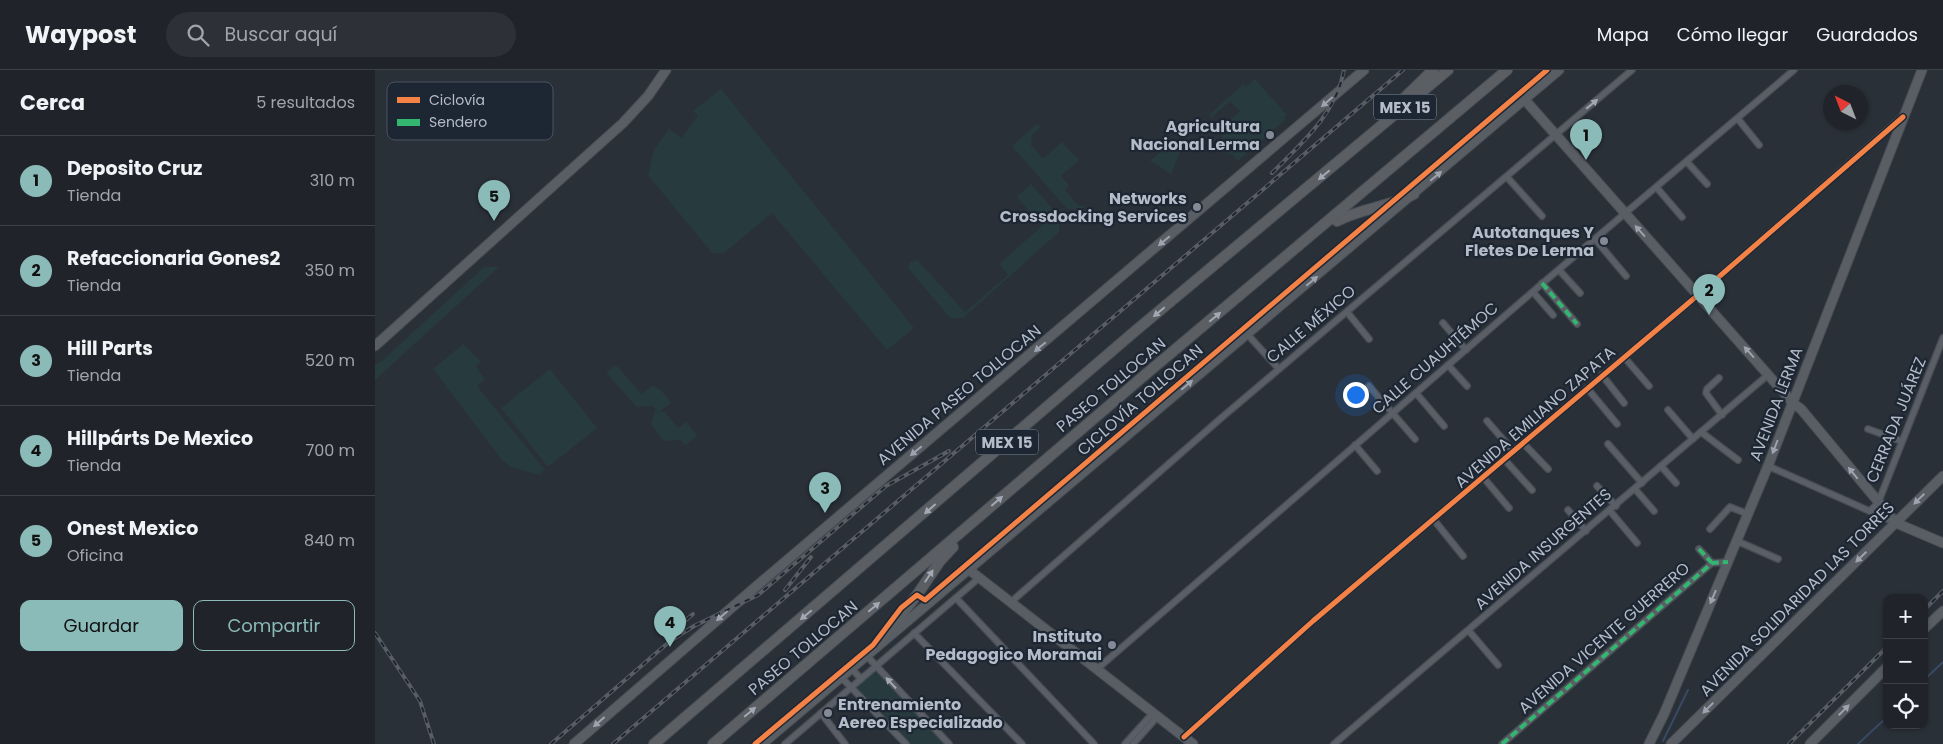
<!DOCTYPE html>
<html lang="es">
<head>
<meta charset="utf-8">
<style>
	body { margin:0; font-family:Poppins,sans-serif; background:#2d3036; color:#f1f3f6 }
	.controls { position:absolute; right:15px; bottom:15px; display:grid; overflow:hidden; border-radius:10px; box-shadow:0 1px 4px #0004 }
	.controls button { width:45px; height:45px; display:grid; place-items:center; padding:0; border:0; border-bottom:1px solid #3d4147; background:#20242a; color:#f1f3f6; font:25px sans-serif }
	.compass { position:absolute; left:1448px; top:15px; width:45px; height:45px; border-radius:50%; background:#20242a; box-shadow:0 1px 4px #0004; rotate:318deg }
	.you { position:absolute; left:980px; top:324px; width:18px; height:18px; margin:-12px; border:4px solid #fff; border-radius:50%; background:#1a73e8; box-shadow:0 0 0 8px #1a73e833 }
	.badge { display:grid; place-items:center; width:32px; height:32px; border-radius:50%; background:#8bbbb9; color:#111; font-size:16px; font-weight:700 }
	.pin { position:absolute; translate:-50% -41px; filter:drop-shadow(0 1px 2px #0008) }
	.pin::after { content:''; position:absolute; top:26px; width:18px; height:15px; background:inherit; clip-path:polygon(0 0,100% 0,50% 100%) }
	.list { margin:0; padding:0; list-style:none }
	h2 { display:flex; justify-content:space-between; align-items:center; height:65px; margin:0; padding:0 20px; font-size:21px }
	h2 small { font-size:16px; font-weight:400; color:#a2a4a8 }
	.list li { display:grid; grid-template-columns:32px 1fr auto; gap:15px; align-items:center; box-sizing:border-box; height:90px; padding:0 20px; border-top:1px solid #3d4147 }
	.list b { display:block; font-size:19px; white-space:nowrap }
	.list p { margin:0; font-size:16px; white-space:nowrap; color:#a2a4a8 }
	.list em { font-size:16px; font-style:normal; color:#a2a4a8 }
	.actions { display:flex; gap:10px; padding:15px 20px }
	.actions a { flex:1; padding:11px 0; border:1px solid #8bbbb9; border-radius:10px; text-align:center; font-size:18px; color:#8bbbb9 }
	.actions .main { background:#8bbbb9; color:#111 }
	.icon { flex:none; width:28px; height:28px; fill:none; stroke:currentColor; stroke-width:2; stroke-linecap:round; stroke-linejoin:round }
	.map { position:relative; flex:none; width:1568px; height:674px; overflow:hidden }
	header { display:flex; align-items:center; gap:30px; box-sizing:border-box; height:70px; padding:0 25px; background:#20242a; border-bottom:1px solid #3d4147 }
	header strong { font-size:24px }
	nav { display:flex; gap:28px; margin-inline-start:auto; font-size:18px }
	.search { width:350px; height:45px; background:#2d3036; display:flex; align-items:center; gap:12px; box-sizing:border-box; padding:0 18px; border-radius:28px; color:#a2a4a8; font-size:19px }
	main { display:flex }
	aside { flex:1; background:#20242a }
	.map>svg:first-child { display:block }
</style>
</head>
<body>
<header>
<strong>Waypost</strong>
<div class="search"><svg class="icon" aria-label="search" viewBox="0 0 24 24"><circle cx="10" cy="10" r="6"/><path d="M15 15l6 6"/></svg>Buscar aquí</div>
<nav><a>Mapa</a><a>Cómo llegar</a><a>Guardados</a></nav>
</header>
<main>
<aside>
<h2>Cerca<small>5 resultados</small></h2>
<ul class="list">
<li><span class="badge">1</span><div><b>Deposito Cruz</b><p>Tienda</p></div><em>310 m</em></li>
<li><span class="badge">2</span><div><b>Refaccionaria Gones2</b><p>Tienda</p></div><em>350 m</em></li>
<li><span class="badge">3</span><div><b>Hill Parts</b><p>Tienda</p></div><em>520 m</em></li>
<li><span class="badge">4</span><div><b>Hillpárts De Mexico</b><p>Tienda</p></div><em>700 m</em></li>
<li><span class="badge">5</span><div><b>Onest Mexico</b><p>Oficina</p></div><em>840 m</em></li>
</ul>
<div class="actions"><a class="main">Guardar</a><a>Compartir</a></div>
</aside>
<div class="map">
<svg width="1568" height="674" viewBox="0 0 1568 674">
	<rect width="100%" height="100%" fill="#2a3038"/>
	<g fill="#273a3e">
		<path d="M880 9 912 45 909 48 910 50 863 91 856 83 853 85 843 74 848 64 844 60 865 41 855 31 836 48 834 45 868 14 871 17Z"/>
		<path d="M346 19 539 258 512 280 397 143 349 183H337L273 105 279 80 294 59 307 68 323 46 318 41Z"/>
		<path d="M662 54 665 57 657 65 656 75 668 89 687 72 704 90 686 106 694 115 690 120 704 136H711L706 140 692 139 637 76Z"/>
		<path d="M800 74 807 77 796 104 775 91 791 77Z"/>
		<path d="M656 114 684 146V162L588 248H575L533 198 535 192 542 190 590 242 633 205 624 194 667 156 642 127Z"/>
		<path d="M109 197H124L0 310V295L8 290Z"/>
		<path d="M88 274 106 292 101 297 110 309 102 316 170 400 164 405 136 397 127 390 58 299Z"/>
		<path d="M239 296 243 297 266 324 277 316 285 319 296 333 283 343 289 341 303 358 311 352 322 366 311 375 306 370 289 371 276 354 280 341 283 343 278 336 262 337 231 303Z"/>
		<path d="M175 299 222 358 173 397 126 338Z"/>
		<path d="M501 600 570 674H534L482 618Z"/>
	</g>
	<g fill="none" stroke-linecap="round" stroke-linejoin="round">
		<g stroke="#384963" stroke-width="2">
			<path d="M1549 610 1568 592"/>
			<path d="M1288 671 1313 620"/>
			<path d="M1483 674 1512 647"/>
		</g>
		<g stroke="#484c53" stroke-width="8">
			<g id="minor">
				<path d="M1363 49 1384 75"/>
				<path d="M1312 92 1332 114"/>
				<path d="M1132 107 1167 146"/>
				<path d="M1282 118 1307 147"/>
				<path d="M1220 169 1251 206"/>
				<path d="M1184 200 1205 223"/>
				<path d="M1167 213 1202 254"/>
				<path d="M1158 222 1178 245"/>
				<path d="M972 242 994 269"/>
				<path d="M1068 253 1091 280"/>
				<path d="M873 265 904 299"/>
				<path d="M1249 287 1274 316"/>
				<path d="M1073 295 1092 316"/>
				<path d="M1227 305 1249 333"/>
				<path d="M1344 308 1332 319 1331 323 1347 345"/>
				<path d="M994 316 1040 369"/>
				<path d="M1212 318 1242 354"/>
				<path d="M1041 323 1069 356"/>
				<path d="M1293 340 1318 369"/>
				<path d="M1112 351 1138 381"/>
				<path d="M1493 359 1526 371"/>
				<path d="M1326 362 1363 390"/>
				<path d="M1148 373 1173 399"/>
				<path d="M1233 374 1267 413"/>
				<path d="M980 375 1002 401"/>
				<path d="M1129 389 1157 420"/>
				<path d="M1286 396 1301 413"/>
				<path d="M1393 396 1517 451"/>
				<path d="M1108 407 1134 438"/>
				<path d="M1222 416 1241 436"/>
				<path d="M1260 419 1279 441"/>
				<path d="M1193 440 1211 461"/>
				<path d="M1235 441 1262 473"/>
				<path d="M1495 441 1503 433 1568 268"/>
				<path d="M1059 450 1088 486"/>
				<path d="M1335 459 1355 437 1373 444"/>
				<path d="M1362 471 1403 489"/>
				<path d="M1324 479 1337 493"/>
				<path d="M581 528 719 674"/>
				<path d="M636 532 845 349 1257 0"/>
				<path d="M1094 561 1123 595"/>
				<path d="M539 563 647 674"/>
				<path d="M491 585 574 674"/>
				<path d="M476 598 486 609"/>
				<path d="M722 599 1169 212 1419 0"/>
				<path d="M466 607 531 674"/>
				<path d="M446 643 470 674"/>
				<path d="M809 667 938 551 1323 225 1526 48"/>
				<path d="M410 674 604 508"/>
				<path d="M750 674 778 643"/>
				<path d="M758 674 782 647"/>
				<path d="M959 674 1394 304"/>
				<path d="M1127 674 1337 493 1353 492"/>
			</g>
		</g>
		<g stroke="#484c53" stroke-width="11">
			<g id="secondary">
				<path d="M1150 30 1419 334 1426 339 1521 453 1568 473"/>
				<path d="M0 276 248 53 273 26 291 0"/>
				<path d="M593 499 818 674"/>
				<path d="M1549 559 1568 541"/>
				<path d="M199 674 384 514 989 0"/>
				<path d="M387 674 1184 0"/>
				<path d="M1274 674 1289 644 1393 396 1547 0"/>
				<path d="M1296 674 1568 406"/>
				<path d="M1435 674 1512 597"/>
			</g>
		</g>
		<g stroke="#474c53" stroke-width="12">
			<g id="trunk">
				<path d="M1019 38 1058 0"/>
				<path d="M962 151C987 138 1014 137 1039 124"/>
				<path d="M504 573 542 525 565 491 578 477"/>
				<path d="M279 674 759 262 1073 0"/>
				<path d="M338 674 771 304 1132 0"/>
			</g>
		</g>
		<use href="#minor" stroke="#5a5e66" stroke-width="5.5"/>
		<use href="#secondary" stroke="#595d64" stroke-width="9"/>
		<use href="#trunk" stroke="#5b5f64" stroke-width="10"/>
		<g stroke="#595d64" stroke-width="4">
			<g id="rail">
				<path d="M897 103C927 73 961 44 969 0"/>
				<path d="M410 520 436 487"/>
				<path d="M1549 540 1568 521"/>
				<path d="M0 563 45 631 59 674"/>
				<path d="M295 564 318 544"/>
				<path d="M176 674 294 572 319 556 383 525 511 416 574 381"/>
				<path d="M238 674 1028 0"/>
				<path d="M1414 674 1512 577"/>
			</g>
		</g>
		<use href="#rail" stroke="#1d2633" stroke-width="2" stroke-dasharray="5.5" stroke-linecap="butt"/>
		<g stroke="#33b770" stroke-width="4" stroke-dasharray="8 4" stroke-linecap="butt">
			<path d="M1167 213 1202 254"/>
			<path d="M1324 479 1337 493"/>
			<path d="M1127 674 1337 493 1353 492"/>
		</g>
		<g stroke="#1d2633" stroke-width="8">
			<g id="cycleway">
				<path d="M809 667 938 551 1323 225 1528 47"/>
				<path d="M380 674 498 575 526 538 542 525 550 530 1172 0"/>
			</g>
		</g>
		<use href="#cycleway" stroke="#f48246" stroke-width="5"/>
	</g>
	<defs><path id="oneway-solid" d="M-6-.8H1V-3.2L6.5 0L1 3.2V.8H-6Z" transform="scale(1.25)"/></defs>
	<g fill="#9da4b0">
		<use href="#oneway-solid" transform="translate(952 32) rotate(139)"/>
		<use href="#oneway-solid" transform="translate(1061 106) rotate(-40)"/>
		<use href="#oneway-solid" transform="translate(1265 161) rotate(-132)"/>
		<use href="#oneway-solid" transform="translate(789 171) rotate(140)"/>
		<use href="#oneway-solid" transform="translate(937 211) rotate(-40)"/>
		<use href="#oneway-solid" transform="translate(665 277) rotate(140)"/>
		<use href="#oneway-solid" transform="translate(1374 282) rotate(-132)"/>
		<use href="#oneway-solid" transform="translate(812 315) rotate(-40)"/>
		<use href="#oneway-solid" transform="translate(1400 377) rotate(111)"/>
		<use href="#oneway-solid" transform="translate(541 381) rotate(140)"/>
		<use href="#oneway-solid" transform="translate(1478 403) rotate(-129)"/>
		<use href="#oneway-solid" transform="translate(1544 429) rotate(135)"/>
		<use href="#oneway-solid" transform="translate(1486 487) rotate(136)"/>
		<use href="#oneway-solid" transform="translate(1338 527) rotate(113)"/>
		<use href="#oneway-solid" transform="translate(347 546) rotate(139)"/>
		<use href="#oneway-solid" transform="translate(1333 638) rotate(135)"/>
		<use href="#oneway-solid" transform="translate(1469 640) rotate(-45)"/>
		<use href="#oneway-solid" transform="translate(224 652) rotate(139)"/>
	</g>
	<g fill="#a2a9b5">
		<use href="#oneway-solid" transform="translate(1217 34) rotate(-40)"/>
		<use href="#oneway-solid" transform="translate(949 105) rotate(140)"/>
		<use href="#oneway-solid" transform="translate(784 242) rotate(140)"/>
		<use href="#oneway-solid" transform="translate(840 247) rotate(-40)"/>
		<use href="#oneway-solid" transform="translate(622 431) rotate(-41)"/>
		<use href="#oneway-solid" transform="translate(555 439) rotate(139)"/>
		<use href="#oneway-solid" transform="translate(554 506) rotate(-56)"/>
		<use href="#oneway-solid" transform="translate(499 537) rotate(-40)"/>
		<use href="#oneway-solid" transform="translate(431 545) rotate(140)"/>
		<use href="#oneway-solid" transform="translate(516 613) rotate(-133)"/>
		<use href="#oneway-solid" transform="translate(375 642) rotate(-40)"/>
	</g>
	<g fill="#848b96" stroke="#1d2633" stroke-width="2">
		<circle cx="895" cy="65" r="5"/>
		<circle cx="822" cy="137" r="5"/>
		<circle cx="1229" cy="171" r="5"/>
		<circle cx="737" cy="575" r="5"/>
		<circle cx="453" cy="643" r="5"/>
	</g>
	<g text-anchor="middle" dominant-baseline="central" stroke-width="4.5" stroke-linejoin="round" paint-order="stroke">
		<g fill="#1d2633" stroke="#878f9c" stroke-width="1">
			<rect x="999" y="24.5" width="62" height="25" rx="4"/>
			<rect x="601" y="359.5" width="62" height="25" rx="4"/>
		</g>
		<g font-size="15" font-weight="bold" fill="#b4bcc9">
			<text x="1030" y="37">MEX 15</text>
			<text x="632" y="372">MEX 15</text>
		</g>
		<g font-size="16" font-weight="bold" fill="#b4bcc9" stroke="#1d2633" text-anchor="end">
			<text x="885" y="56">Agricultura<tspan x="885" dy="18">Nacional Lerma</tspan></text>
			<text x="812" y="128">Networks<tspan x="812" dy="18">Crossdocking Services</tspan></text>
			<text x="1219" y="162">Autotanques Y<tspan x="1219" dy="18">Fletes De Lerma</tspan></text>
			<text x="727" y="566">Instituto<tspan x="727" dy="18">Pedagogico Moramai</tspan></text>
			<text x="463" y="634" text-anchor="start">Entrenamiento<tspan x="463" dy="18">Aereo Especializado</tspan></text>
		</g>
		<g font-size="16" fill="#b4bcc9" stroke="#1d2633">
			<text transform="translate(936 254) rotate(-40)">CALLE MÉXICO</text>
			<text transform="translate(1060 288) rotate(-41)">CALLE CUAUHTÉMOC</text>
			<text transform="translate(736 315) rotate(-40)">PASEO TOLLOCAN</text>
			<text transform="translate(584 325) rotate(-40)">AVENIDA PASEO TOLLOCAN</text>
			<text transform="translate(765 330) rotate(-41)">CICLOVÍA TOLLOCAN</text>
			<text transform="translate(1401 334) rotate(-69)">AVENIDA LERMA</text>
			<text transform="translate(1160 347) rotate(-41)">AVENIDA EMILIANO ZAPATA</text>
			<text transform="translate(1521 350) rotate(-68)">CERRADA JUÁREZ</text>
			<text transform="translate(1168 479) rotate(-41)">AVENIDA INSURGENTES</text>
			<text transform="translate(1422 529) rotate(-45)">AVENIDA SOLIDARIDAD LAS TORRES</text>
			<text transform="translate(1229 568) rotate(-41)">AVENIDA VICENTE GUERRERO</text>
			<text transform="translate(428 578) rotate(-40)">PASEO TOLLOCAN</text>
		</g>
	</g>
	<rect x="12" y="12" width="166" height="58" rx="8" fill="#1d2633" stroke="#4a5360" stroke-width="1"/>
	<rect x="22" y="27" width="23" height="6" fill="#f48246"/>
	<rect x="22" y="49" width="23" height="7" fill="#33b770"/>
	<g font-size="14" fill="#b4bcc9">
		<text x="54" y="35">Ciclovía</text>
		<text x="54" y="57">Sendero</text>
	</g>
</svg>
<div class="controls">
<button>+</button>
<button>−</button>
<button><svg class="icon" aria-label="locate" viewBox="0 0 24 24"><circle cx="12" cy="12" r="6"/><path d="M12 2v4M12 18v4M2 12h4M18 12h4"/></svg></button>
</div>
<svg class="compass" viewBox="-18 -18 36 36"><path d="M0-13l5 13h-10z" fill="#e53935"/><path d="M0 13l5-13h-10z" fill="#a2a4a8"/></svg>
<div class="you"></div>
<div class="pin badge" style="left:1211px;top:90px">1</div>
<div class="pin badge" style="left:1334px;top:245px">2</div>
<div class="pin badge" style="left:450px;top:443px">3</div>
<div class="pin badge" style="left:295px;top:577px">4</div>
<div class="pin badge" style="left:119px;top:151px">5</div>
</div>
</main>
</body>
</html>
